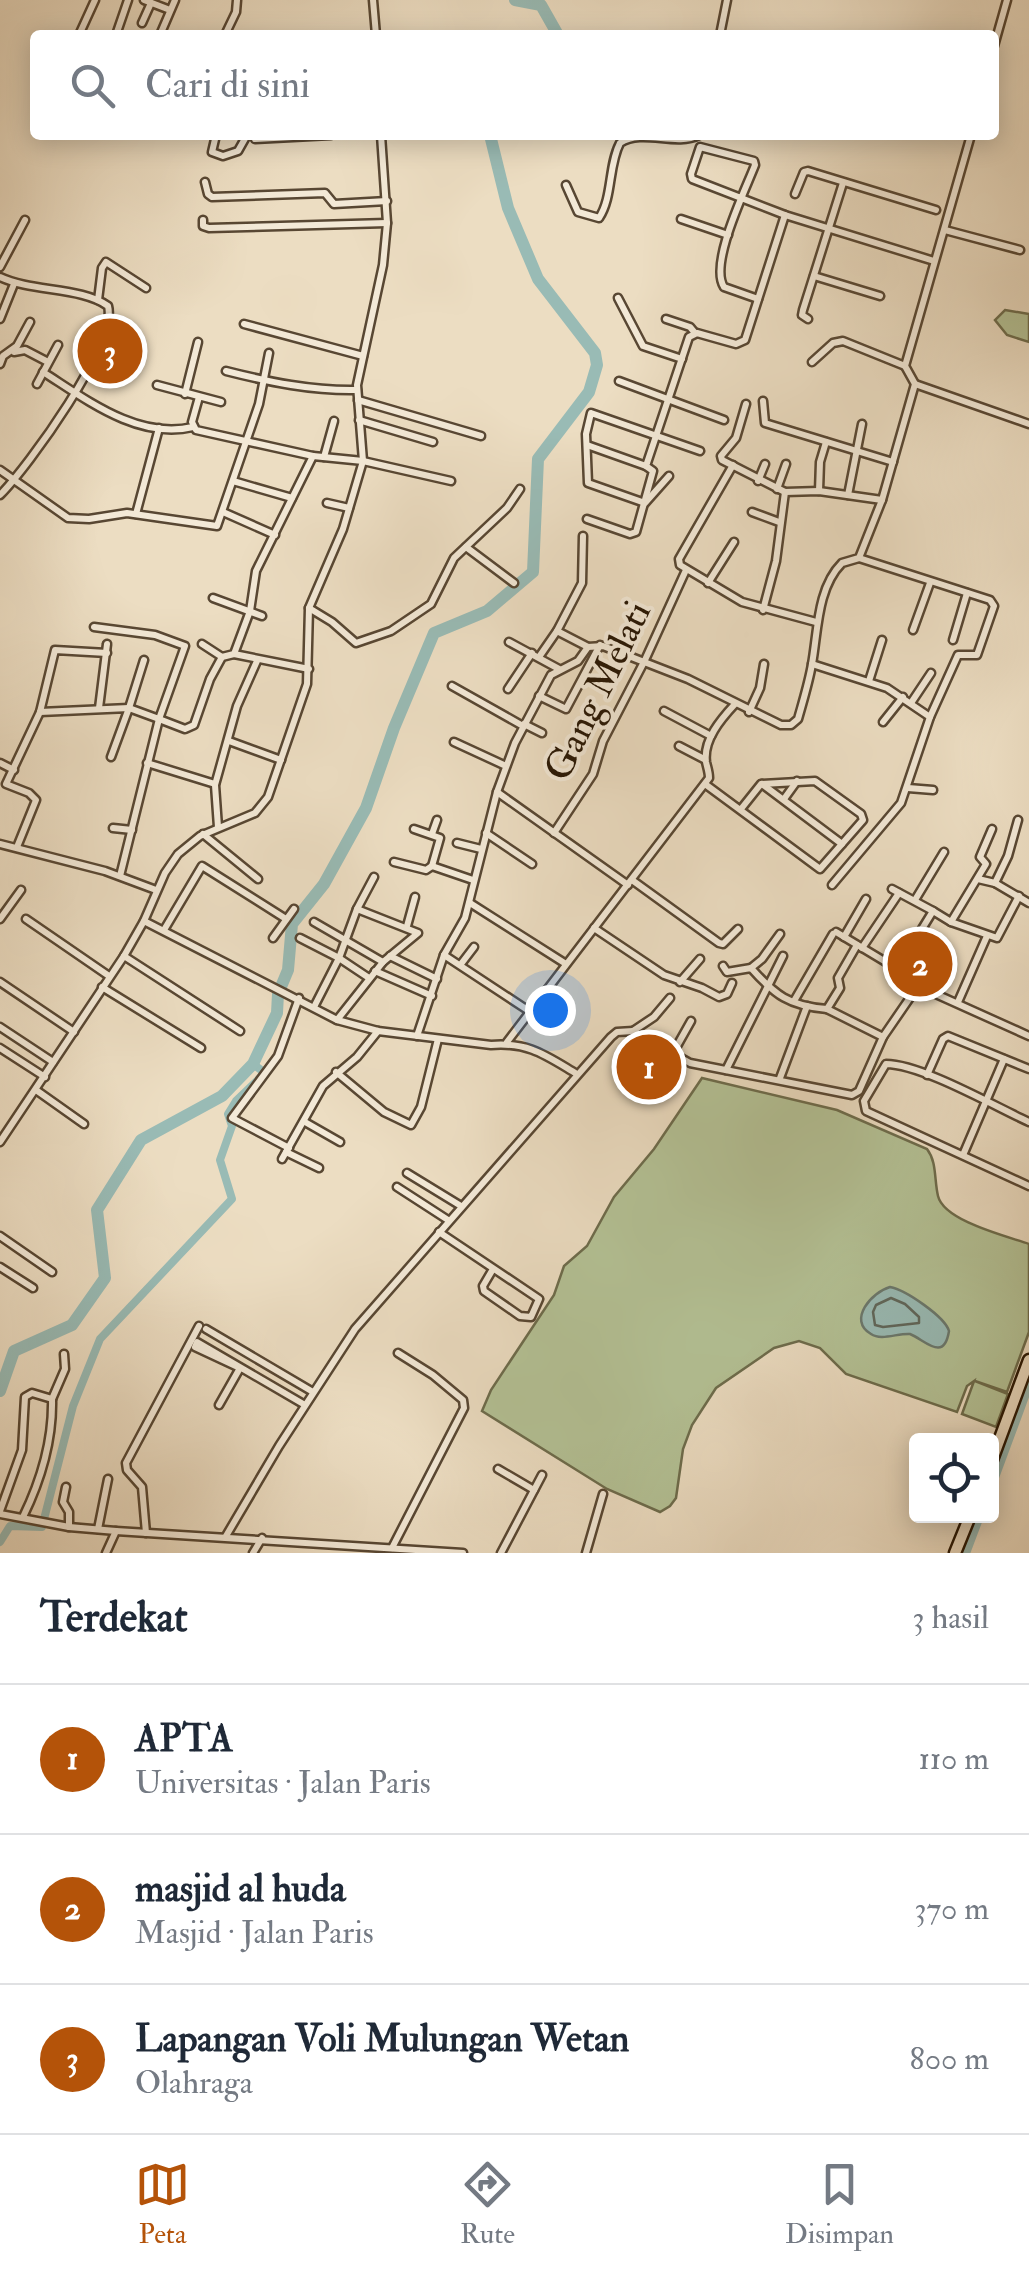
<!DOCTYPE html>
<html lang="id">
<head>
<meta charset="utf-8">
<style>
	body { margin:0; font-family:"IM FELL Double Pica",serif; background:#f6f6f7; color:#1f2937 }
	.controls { position:absolute; right:30px; bottom:30px; display:grid; overflow:hidden; border-radius:10px; box-shadow:0 5px 25px #0003 }
	.controls button { width:90px; height:90px; display:grid; place-items:center; padding:0; border:0; border-bottom:2px solid #e0e1e3; background:#fff; color:#1f2937; font:50px sans-serif }
	.you { position:absolute; left:550px; top:1010px; width:35px; height:35px; margin:-25px; border:8px solid #fff; border-radius:50%; background:#1a73e8; box-shadow:0 0 0 15px #1a73e833 }
	.badge { display:grid; place-items:center; width:65px; height:65px; border-radius:50%; background:#b45309; color:#fff; font-size:32px; font-weight:700 }
	.pin { position:absolute; translate:-50% -50%; border:5px solid #fff; box-shadow:0 2px 10px #0006 }
	.list { margin:0; padding:0; list-style:none }
	h2 { display:flex; justify-content:space-between; align-items:center; height:130px; margin:0; padding:0 40px; font-size:42px }
	h2 small { font-size:32px; font-weight:400; color:#747a83 }
	.list li { display:grid; grid-template-columns:65px 1fr auto; gap:30px; align-items:center; box-sizing:border-box; height:150px; padding:0 40px; border-top:2px solid #e0e1e3 }
	.list b { display:block; font-size:38px; white-space:nowrap }
	.list p { margin:0; font-size:32px; white-space:nowrap; color:#747a83 }
	.list em { font-size:32px; font-style:normal; color:#747a83 }
	.icon { flex:none; width:55px; height:55px; fill:none; stroke:currentColor; stroke-width:2; stroke-linecap:round; stroke-linejoin:round }
	.map { position:relative; flex:none; width:1029px; height:1553px; overflow:hidden }
	.search { position:absolute; background:#fff; box-shadow:0 5px 25px #0003; left:30px; right:30px; top:30px; height:110px; display:flex; align-items:center; gap:25px; box-sizing:border-box; padding:0 35px; border-radius:10px; color:#747a83; font-size:38px }
	.sheet { height:580px; background:#fff }
	nav { display:flex; justify-content:space-around; align-items:center; box-sizing:border-box; height:140px; border-top:2px solid #e0e1e3; background:#fff; font-size:28px; color:#747a83 }
	nav a { display:grid; justify-items:center; gap:5px }
	nav .on { color:#b45309 }
	.map>svg:first-child { display:block }
</style>
</head>
<body>
<div class="map">
<svg width="1029" height="1553" viewBox="0 0 1029 1553">
	<rect width="100%" height="100%" fill="#ecddc2"/>
	<filter id="stains"><feTurbulence type="fractalNoise" baseFrequency=".002" numOctaves="4"/><feColorMatrix values="0 0 0 0 .2 0 0 0 0 .09 0 0 0 0 .02 0 0 0 .5 -.17"/></filter>
	<radialGradient id="worn" r=".72"><stop offset=".6" stop-color="#630" stop-opacity="0"/><stop offset="1" stop-color="#630" stop-opacity=".3"/></radialGradient>
	<g fill="#b4c296" stroke="#6d6c4c" stroke-width="2.5">
		<path d="M1005 310 1029 314V342L1007 335 995 320Z"/>
		<path d="M702 1078 837 1110 927 1149C937 1162 934 1179 938 1196 944 1221 1006 1236 1029 1244V1332L1007 1392 975 1381 1008 1394 996 1427 962 1414 974 1381 967 1386 957 1412 846 1374 820 1348 799 1341 774 1348 716 1388 692 1425 683 1449 676 1498 670 1506 660 1512 607 1489 482 1411 491 1390 554 1295 564 1266 587 1246 614 1197 654 1149Z"/>
	</g>
	<path fill="#99bbb5" stroke="#6b796e" stroke-width="2.5" d="M890 1287C906 1290 945 1317 949 1331 944 1363 925 1340 910 1334 898 1333 881 1341 871 1334 847 1320 872 1292 890 1287Z"/>
	<g fill="none" stroke-linecap="round" stroke-linejoin="round">
		<path stroke="#60685c" stroke-width="2.5" d="M891 1298 905 1304 919 1317V1323L883 1327 875 1325 873 1312 876 1305Z"/>
		<path stroke="#99bbb5" stroke-width="8" d="M0 1542 10 1526 42 1527 73 1406 100 1339 232 1199 220 1160 232 1126 228 1114 236 1101 265 1073 253 1064"/>
		<g stroke="#99bbb5" stroke-width="12">
			<path d="M515 0 541 5 558 35"/>
			<path d="M0 1391 14 1351 72 1325 105 1278 97 1210 141 1140 222 1096 253 1064 277 1013 278 994 288 970 292 924 324 884 366 808 394 728 434 633 487 611 533 572 538 459 589 392 597 365 595 353 538 279 508 208 490 135"/>
			<path d="M992 1480 1029 1380"/>
			<path d="M964 1553 978 1516"/>
		</g>
		<g stroke="#584733" stroke-width="11">
			<g id="street">
				<path d="M144 0 170 10"/>
				<path d="M373 0 376 35"/>
				<path d="M142 23 151 3"/>
				<path d="M79 35 95 0"/>
				<path d="M116 35 128 0"/>
				<path d="M160 35 175 0"/>
				<path d="M225 35 236 12 237 0"/>
				<path d="M720 35 727 0"/>
				<path d="M994 46 1007 0"/>
				<path d="M216 135 212 152 223 156 238 151 247 135"/>
				<path d="M255 139 331 135"/>
				<path d="M205 182 208 194 212 197 325 193 334 204 387 201"/>
				<path d="M566 185 578 212 599 218C613 197 608 166 620 143 643 128 675 147 699 135"/>
				<path d="M795 194 804 172 808 171 936 210"/>
				<path d="M681 219 728 235"/>
				<path d="M203 220V226L209 228 387 223"/>
				<path d="M945 230 1020 250"/>
				<path d="M0 267 25 220"/>
				<path d="M814 276 880 296"/>
				<path d="M0 277C32 292 82 287 108 306 118 343 28 467 0 495"/>
				<path d="M618 298 643 346 682 359"/>
				<path d="M758 299 724 287C709 264 745 191 755 165L754 161 700 147 691 174 692 179 785 215"/>
				<path d="M98 300 102 268 106 262 146 288"/>
				<path d="M0 319 14 284"/>
				<path d="M666 319 690 327 695 333"/>
				<path d="M808 319 802 315 803 310 843 183"/>
				<path d="M244 324 363 356"/>
				<path d="M14 352 25 350 48 362"/>
				<path d="M812 362 833 343 843 341 905 366"/>
				<path d="M0 364 3 356 17 346 30 322"/>
				<path d="M226 371C269 382 313 391 357 390"/>
				<path d="M43 372C87 400 138 440 193 427"/>
				<path d="M619 381 724 420"/>
				<path d="M37 384 58 345"/>
				<path d="M915 384 1029 424"/>
				<path d="M157 385 221 402"/>
				<path d="M185 394 198 342"/>
				<path d="M199 397 192 422 196 430 313 456"/>
				<path d="M358 400 481 436"/>
				<path d="M763 401 765 423 893 462"/>
				<path d="M746 404 736 438 721 456 722 460 785 492 819 491 882 500"/>
				<path d="M359 420 433 442"/>
				<path d="M587 445 646 466"/>
				<path d="M324 457 334 421"/>
				<path d="M733 465 679 559 680 565 742 602 816 622"/>
				<path d="M0 470 68 518 89 519 127 513 217 526 259 404 269 353"/>
				<path d="M669 476 645 503 588 483 586 434 591 413 700 451"/>
				<path d="M233 481 292 498"/>
				<path d="M758 481 765 464"/>
				<path d="M777 489 786 464"/>
				<path d="M819 491 820 462 826 442"/>
				<path d="M848 495 862 424"/>
				<path d="M327 503 349 508"/>
				<path d="M223 512 275 535"/>
				<path d="M752 512 779 522"/>
				<path d="M136 514 159 428"/>
				<path d="M587 519 630 534 636 532 653 471 646 466 689 337 697 333 736 344 745 340 785 215 934 261"/>
				<path d="M466 547 514 583"/>
				<path d="M708 583 734 542"/>
				<path d="M213 598 262 616"/>
				<path d="M309 608 332 622 356 643 391 631 431 604 454 558 507 508 520 489"/>
				<path d="M763 610 776 561 785 492"/>
				<path d="M94 627 155 635 185 646 159 719 129 708 144 660"/>
				<path d="M913 630 930 583"/>
				<path d="M557 631 588 647"/>
				<path d="M953 640 967 593"/>
				<path d="M509 642 559 669"/>
				<path d="M202 644 222 657"/>
				<path d="M234 654 309 669"/>
				<path d="M539 657 557 631 582 583 583 536"/>
				<path d="M812 664 887 688 930 717"/>
				<path d="M869 681 882 640"/>
				<path d="M452 686 523 726"/>
				<path d="M508 689 532 653"/>
				<path d="M539 696 566 709 600 645"/>
				<path d="M911 703 931 673"/>
				<path d="M99 708 107 644"/>
				<path d="M664 711 711 736"/>
				<path d="M40 712 129 708 111 757"/>
				<path d="M749 712 760 688 764 664"/>
				<path d="M883 722 903 697"/>
				<path d="M524 724 542 733"/>
				<path d="M229 741 281 760"/>
				<path d="M454 742 506 766"/>
				<path d="M679 746 704 759"/>
				<path d="M0 763 14 770"/>
				<path d="M147 763 215 784"/>
				<path d="M705 784 820 869 863 820 861 814 815 781 761 784 741 809"/>
				<path d="M762 784 842 844"/>
				<path d="M908 788 933 790"/>
				<path d="M497 792 628 885"/>
				<path d="M784 799 797 781"/>
				<path d="M218 827 215 785 237 706 257 661"/>
				<path d="M113 828 132 830"/>
				<path d="M414 829 440 838 432 866"/>
				<path d="M486 833 532 864"/>
				<path d="M554 833 593 774 603 741 645 660 686 570"/>
				<path d="M203 834 258 879"/>
				<path d="M432 834 437 820"/>
				<path d="M457 843 481 849"/>
				<path d="M0 844 105 871 156 890"/>
				<path d="M17 847 36 800 29 793 6 784 40 712 55 650 107 653"/>
				<path d="M394 862 426 870 432 866 473 880"/>
				<path d="M120 876 159 719 185 729 194 725 210 679 222 657 234 654 250 611 256 571 313 456 363 461 451 481"/>
				<path d="M978 879 995 883 1029 903"/>
				<path d="M632 880 719 943 723 944 738 929"/>
				<path d="M995 883 1008 856 1018 820"/>
				<path d="M832 885 901 803 930 717 958 655H977L994 606 990 600 859 558"/>
				<path d="M892 889 933 911"/>
				<path d="M915 900 944 852"/>
				<path d="M470 903 566 964"/>
				<path d="M0 919 21 890"/>
				<path d="M26 919 109 976"/>
				<path d="M144 921 337 1020 378 1031 491 1045C529 1042 545 1055 577 1074"/>
				<path d="M314 922 383 962"/>
				<path d="M951 922 986 864 980 857 992 829"/>
				<path d="M407 926 415 897"/>
				<path d="M594 928 664 975 702 988 719 997 727 994 732 983"/>
				<path d="M164 930 202 866 286 919"/>
				<path d="M836 932 914 979 918 986 1029 1036"/>
				<path d="M844 937 866 899"/>
				<path d="M273 938 294 909"/>
				<path d="M300 938 339 958 369 978"/>
				<path d="M857 945 838 978 840 988 827 1009 883 1037"/>
				<path d="M862 948 899 893"/>
				<path d="M444 955 529 1011"/>
				<path d="M124 956 240 1031"/>
				<path d="M390 956 437 979"/>
				<path d="M461 964 474 947"/>
				<path d="M723 966 727 972 751 968C775 995 789 1006 827 1009"/>
				<path d="M751 968 762 959 780 934"/>
				<path d="M898 968 933 911 951 922 997 938 1019 896"/>
				<path d="M375 971 432 996"/>
				<path d="M0 982 74 1032"/>
				<path d="M680 982 700 959"/>
				<path d="M102 987 201 1048"/>
				<path d="M794 1001 833 934"/>
				<path d="M958 1002 987 936"/>
				<path d="M314 1007 339 958 357 909"/>
				<path d="M337 1020 383 962 418 933 357 909 374 877"/>
				<path d="M0 1027 53 1062"/>
				<path d="M633 1031 654 1017 670 998"/>
				<path d="M417 1036 444 955 465 918 497 792 515 743 551 675 578 661 588 647 603 646 688 679 781 725H791L798 719C803 701 809 682 812 664 818 631 817 588 842 563L859 558 882 500 915 384 905 366 971 135"/>
				<path d="M507 1042 709 778C709 772 707 767 706 762 703 740 721 719 735 704"/>
				<path d="M0 1048 45 1077"/>
				<path d="M673 1053 691 1021"/>
				<path d="M726 1070 783 956"/>
				<path d="M336 1072 384 1112 411 1125 421 1107 438 1039"/>
				<path d="M927 1075 943 1039 948 1036 1029 1069"/>
				<path d="M780 1078 807 1006"/>
				<path d="M36 1090 84 1124"/>
				<path d="M305 1122 340 1142"/>
				<path d="M1029 1122C994 1106 921 1064 886 1064L864 1101 866 1111 1029 1186"/>
				<path d="M0 1142 124 956 144 921 165 873 178 854 200 836 255 813 268 797 307 684 309 608 343 529 363 461 357 385 383 265 387 223 381 135"/>
				<path d="M289 1148 232 1118 278 1056 299 998"/>
				<path d="M286 1152 319 1168"/>
				<path d="M963 1155 1004 1059"/>
				<path d="M282 1159 323 1086 357 1057 378 1031"/>
				<path d="M407 1173 461 1206"/>
				<path d="M397 1187 448 1220"/>
				<path d="M439 1232 539 1299 531 1317 520 1316 484 1291 483 1286 493 1269"/>
				<path d="M0 1236 52 1272"/>
				<path d="M0 1267 33 1288"/>
				<path d="M206 1329 313 1392"/>
				<path d="M52 1399 65 1369 64 1354"/>
				<path d="M219 1405 240 1368 195 1347 197 1342 305 1405"/>
				<path d="M498 1469 534 1490"/>
				<path d="M66 1487 63 1502 69 1512V1527"/>
				<path d="M0 1511 22 1450 25 1397 32 1393 52 1399C53 1441 41 1480 23 1517"/>
				<path d="M0 1514 69 1527 116 1531 463 1553"/>
				<path d="M98 1529 108 1479"/>
				<path d="M146 1533 142 1487 127 1470 126 1463 199 1326"/>
				<path d="M226 1536 279 1446 355 1329 611 1037 617 1032 633 1031 690 1063 852 1095 859 1091 883 1037 918 986"/>
				<path d="M392 1548 464 1408 463 1400 433 1375 398 1353"/>
				<path d="M106 1553 116 1531"/>
				<path d="M253 1553 262 1538"/>
				<path d="M501 1553 542 1475"/>
				<path d="M586 1553 603 1494"/>
			</g>
		</g>
		<g stroke="#261503" stroke-width="15">
			<g id="primary">
				<path d="M992 1460 1029 1360"/>
				<path d="M955 1553 970 1516"/>
			</g>
		</g>
		<use href="#street" stroke="#f3e9d7" stroke-width="6"/>
		<use href="#primary" stroke="#ecddc2" stroke-width="10"/>
	</g>
	<g text-anchor="middle" dominant-baseline="central" stroke-width="8" stroke-linejoin="round" paint-order="stroke">
		<g font-size="38" fill="#261503" stroke="#f3e9d7">
			<text transform="translate(598 691) rotate(-64)">Gang Melati</text>
		</g>
	</g>
	<rect width="100%" height="100%" filter="url(#stains)"/>
	<rect width="100%" height="100%" fill="url(#worn)"/>
</svg>
<div class="controls">
<button><svg class="icon" aria-label="locate" viewBox="0 0 24 24"><circle cx="12" cy="12" r="6"/><path d="M12 2v4M12 18v4M2 12h4M18 12h4"/></svg></button>
</div>
<div class="you"></div>
<div class="pin badge" style="left:649px;top:1067px">1</div>
<div class="pin badge" style="left:920px;top:964px">2</div>
<div class="pin badge" style="left:110px;top:351px">3</div>
<div class="search"><svg class="icon" aria-label="search" viewBox="0 0 24 24"><circle cx="10" cy="10" r="6"/><path d="M15 15l6 6"/></svg>Cari di sini</div>
</div>
<section class="sheet">
<h2>Terdekat<small>3 hasil</small></h2>
<ul class="list">
<li><span class="badge">1</span><div><b>APTA</b><p>Universitas · Jalan Paris</p></div><em>110 m</em></li>
<li><span class="badge">2</span><div><b>masjid al huda</b><p>Masjid · Jalan Paris</p></div><em>370 m</em></li>
<li><span class="badge">3</span><div><b>Lapangan Voli Mulungan Wetan</b><p>Olahraga</p></div><em>800 m</em></li>
</ul>
</section>
<nav>
<a class="on"><svg class="icon" aria-label="map" viewBox="0 0 24 24"><path d="M3 6l6-2 6 2 6-2v14l-6 2-6-2-6 2zM9 4v14M15 6v14"/></svg>Peta</a>
<a><svg class="icon" aria-label="directions" viewBox="0 0 24 24"><path d="M12 3l9 9-9 9-9-9zM9 14v-3h6M13 9l2 2-2 2"/></svg>Rute</a>
<a><svg class="icon" aria-label="saved" viewBox="0 0 24 24"><path d="M7 4h10v16l-5-4-5 4z"/></svg>Disimpan</a>
</nav>
</body>
</html>
